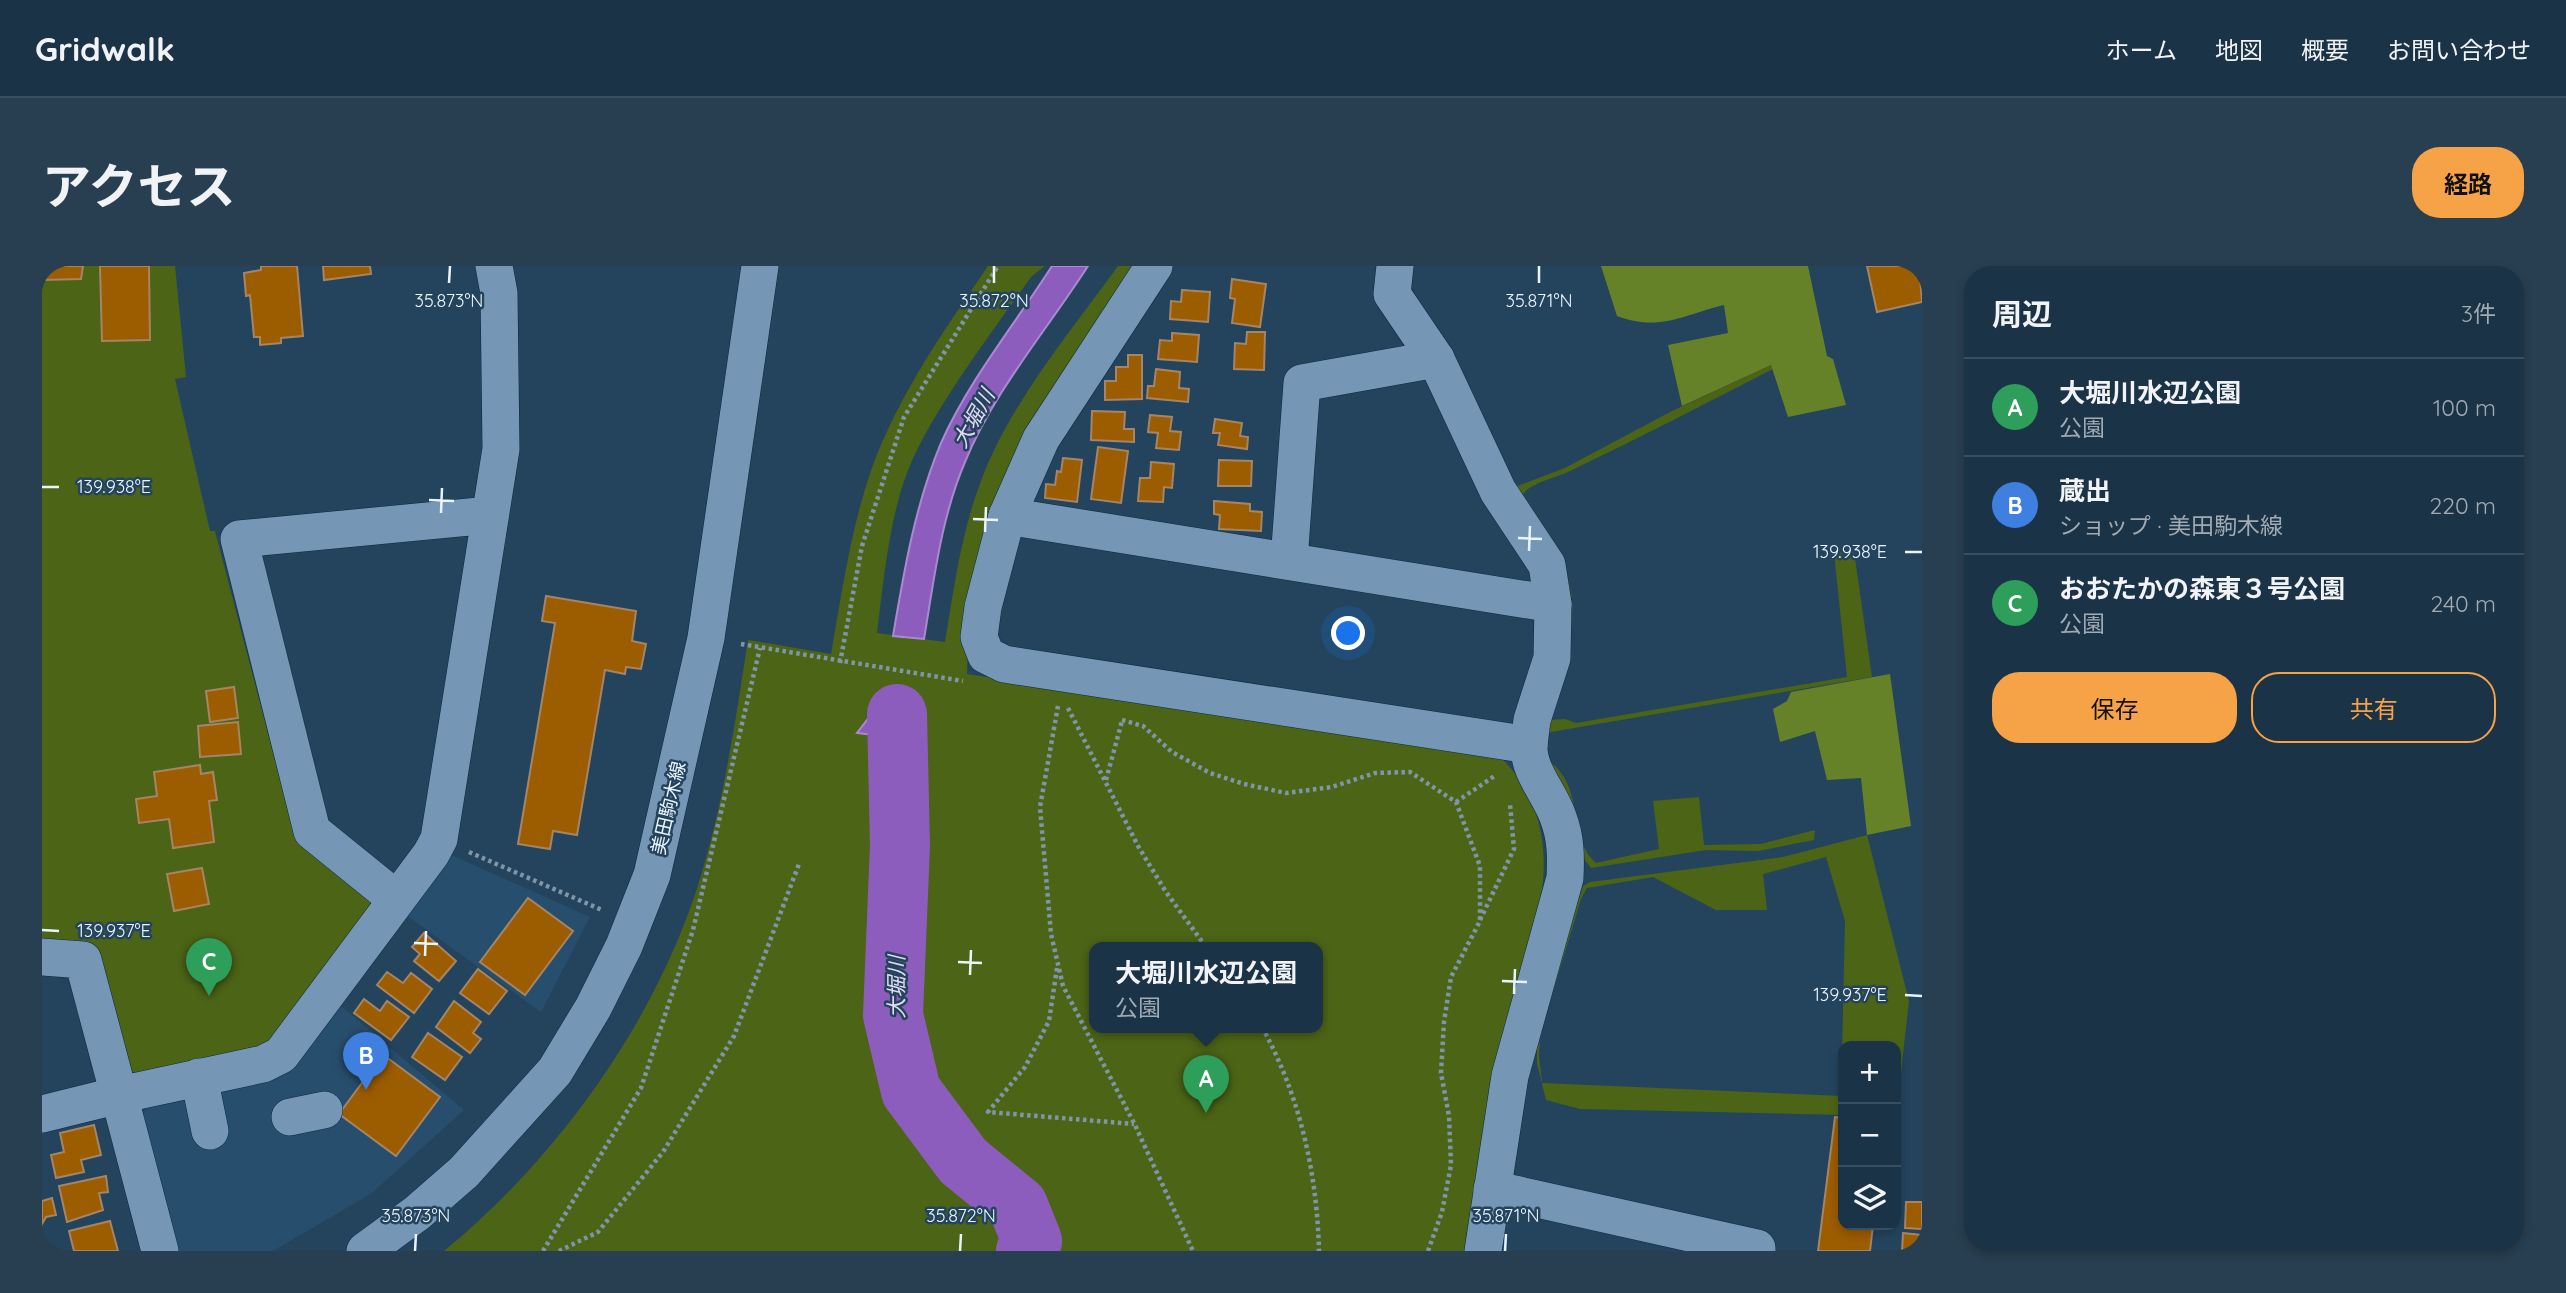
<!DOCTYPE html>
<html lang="ja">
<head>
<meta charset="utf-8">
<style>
	body { margin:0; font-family:Quicksand,"Noto Sans JP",sans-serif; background:#283f51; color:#f1f3f6 }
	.controls { position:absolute; right:21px; bottom:21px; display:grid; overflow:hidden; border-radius:14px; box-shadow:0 4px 10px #0003 }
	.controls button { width:63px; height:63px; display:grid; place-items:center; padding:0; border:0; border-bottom:2px solid #394e5f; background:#1b3346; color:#f1f3f6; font:35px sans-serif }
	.you { position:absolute; left:1307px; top:368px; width:24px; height:24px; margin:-18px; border:5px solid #fff; border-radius:50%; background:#1a73e8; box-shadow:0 0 0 10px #1a73e833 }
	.badge { display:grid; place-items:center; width:46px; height:46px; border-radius:50%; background:#f6a247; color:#fff; font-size:23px; font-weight:700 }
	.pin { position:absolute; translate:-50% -58px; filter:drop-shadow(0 2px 4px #0008) }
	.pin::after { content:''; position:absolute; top:37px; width:24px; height:21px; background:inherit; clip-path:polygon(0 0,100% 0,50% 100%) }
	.popup { position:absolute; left:1047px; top:676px; width:234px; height:91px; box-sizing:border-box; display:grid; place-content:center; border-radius:14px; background:#1b3346; filter:drop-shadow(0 2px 5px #0005); font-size:23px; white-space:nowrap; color:#a0aab3 }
	.popup b { font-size:26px; color:#f1f3f6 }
	.popup::after { content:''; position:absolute; left:50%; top:100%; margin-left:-14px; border:14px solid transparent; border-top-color:#1b3346 }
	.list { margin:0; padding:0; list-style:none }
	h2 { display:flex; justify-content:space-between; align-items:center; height:91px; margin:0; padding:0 28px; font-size:30px }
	h2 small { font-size:23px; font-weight:400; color:#a0aab3 }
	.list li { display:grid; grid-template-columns:46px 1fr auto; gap:21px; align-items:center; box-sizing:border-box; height:98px; padding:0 28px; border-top:2px solid #394e5f }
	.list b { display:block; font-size:26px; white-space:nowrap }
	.list p { margin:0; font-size:23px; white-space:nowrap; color:#a0aab3 }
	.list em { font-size:23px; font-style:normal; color:#a0aab3 }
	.actions { display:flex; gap:14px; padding:21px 28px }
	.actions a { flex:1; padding:16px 0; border:2px solid #f6a247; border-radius:28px; text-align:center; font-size:24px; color:#f6a247 }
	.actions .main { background:#f6a247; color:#111 }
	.icon { flex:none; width:38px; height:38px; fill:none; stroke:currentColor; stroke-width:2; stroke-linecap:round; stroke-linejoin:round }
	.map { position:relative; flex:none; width:1880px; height:985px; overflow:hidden; border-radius:28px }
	header { display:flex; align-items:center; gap:42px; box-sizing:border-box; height:98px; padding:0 35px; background:#1b3346; border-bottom:2px solid #394e5f }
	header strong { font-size:33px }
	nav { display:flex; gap:38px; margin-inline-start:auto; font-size:24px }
	.intro { display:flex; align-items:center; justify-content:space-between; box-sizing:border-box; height:168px; padding:0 42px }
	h1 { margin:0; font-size:49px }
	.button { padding:18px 32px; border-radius:28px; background:#f6a247; color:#111; font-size:24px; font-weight:700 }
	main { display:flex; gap:42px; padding:0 42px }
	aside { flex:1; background:#1b3346; border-radius:28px; box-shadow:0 4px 10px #0003 }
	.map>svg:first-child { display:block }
</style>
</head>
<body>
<header>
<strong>Gridwalk</strong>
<nav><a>ホーム</a><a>地図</a><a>概要</a><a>お問い合わせ</a></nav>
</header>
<div class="intro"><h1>アクセス</h1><a class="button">経路</a></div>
<main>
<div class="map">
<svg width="1880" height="985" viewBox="0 0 1880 985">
	<rect width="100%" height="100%" fill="#24445e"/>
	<g fill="#284e6d">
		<path d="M407 588 548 651 499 746 364 649Z"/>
		<path d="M299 740 422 844 330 927 231 985H134L99 852 106 839 250 804Z"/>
	</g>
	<g fill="#4c6416" fill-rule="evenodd">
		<path d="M0 0H133L144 111 133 113 168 265H173L254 575 328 633 329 647 236 773 219 781 99 810 86 803 54 681 0 678Z"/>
		<path d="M946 0H1003L989 11C949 68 903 127 872 190 848 241 842 311 835 367L903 376C912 322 919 267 939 215 968 137 1027 68 1076 0H1094L979 177 961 214 946 255 926 376 925 408 1455 488C1494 523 1507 573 1500 624L1454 805 1428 985H402C519 889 619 748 661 603 683 528 694 451 706 374L789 388C799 332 807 275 824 220 849 139 899 69 946 0ZM1052 681H1276V761H1052Z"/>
		<path d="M1729 99 1731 103C1664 137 1597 172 1528 205 1514 212 1490 216 1481 228L1522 291 1530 332H1527L1470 222 1523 202 1628 146Z"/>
		<path d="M1812 285 1830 411 1509 466 1500 474 1527 337 1530 336C1532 377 1519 415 1508 454L1523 453 1534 457 1805 411 1792 287Z"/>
		<path d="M1502 492C1545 516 1524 571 1554 597L1617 583 1611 535 1657 531 1662 579 1719 578 1773 564 1772 574 1716 585 1664 584 1549 602 1543 594Z"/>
		<path d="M1825 569 1867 735 1854 851V780H1801V849L1538 843 1504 834 1495 797V768L1541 620 1548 616 1741 591ZM1784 591 1803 655 1799 830 1500 817 1497 790 1498 769 1539 633 1545 622 1611 611 1674 644H1725L1721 608Z"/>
	</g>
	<g fill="#668228">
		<path d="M1559 0H1766L1785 90 1791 93 1804 139 1746 151 1729 99 1640 140 1626 79 1686 67 1682 39C1640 49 1619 66 1575 50Z"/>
		<path d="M1848 408 1869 560 1825 569 1819 512 1785 514 1773 465 1738 476 1731 443 1745 435 1749 426Z"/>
	</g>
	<g fill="#8d5dbe" stroke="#a98ad1" stroke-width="2">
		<path d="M1010 0H1046C1005 64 952 125 923 196 899 252 892 314 882 373L851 370C862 305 873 239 899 177 927 114 973 58 1010 0Z"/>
		<path d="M835 441 869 446 881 475 815 467Z"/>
	</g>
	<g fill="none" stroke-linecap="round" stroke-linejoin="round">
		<path stroke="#8d5dbe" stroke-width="60" d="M855 448 858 579 851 749 869 825 921 895 976 940 990 975 984 985"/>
	</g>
	<g fill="#9c5c00" stroke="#a58566" stroke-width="2">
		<path d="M0 0H41L39 13 0 14Z"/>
		<path d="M58 0H107L108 74 60 75Z"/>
		<path d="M219 0H255L261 70 239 72V77L218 79V71H212L208 29 204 30 202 7 219 4Z"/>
		<path d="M281 0H328L329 8 282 14Z"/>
		<path d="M1825 0H1877L1880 36 1835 46Z"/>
		<path d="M1190 13 1224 18 1218 61 1190 57 1193 33 1188 32Z"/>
		<path d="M1140 24 1168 26 1166 56 1128 53 1129 35 1139 36Z"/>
		<path d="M1205 66H1223L1222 104 1192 103 1193 77 1204 78Z"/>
		<path d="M1130 67 1157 69 1155 96 1116 93 1118 74 1130 75Z"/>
		<path d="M1086 89H1100V133L1063 134V115H1074V101H1086Z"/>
		<path d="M1114 103 1138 106 1137 122 1147 123 1146 136 1105 132 1106 120H1112Z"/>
		<path d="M1050 145 1083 146 1082 163H1092V176L1049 174Z"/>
		<path d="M1108 149 1130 151 1128 165 1139 166 1137 184 1114 182 1116 167 1106 166Z"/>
		<path d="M1173 153 1200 157 1198 170 1206 171 1205 183 1176 179 1178 167H1171Z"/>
		<path d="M1056 181 1086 185 1079 237 1049 233Z"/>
		<path d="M1021 192 1040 194 1035 236 1003 232 1004 218 1013 219 1015 205 1019 206Z"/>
		<path d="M1177 194 1210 195 1209 220H1176Z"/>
		<path d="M1109 196 1132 198 1130 222 1122 221 1121 236 1096 235 1098 212H1108Z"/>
		<path d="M1172 235 1208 238V245L1220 246 1219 265 1177 263 1178 249 1172 248Z"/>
		<path d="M504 330 594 345 590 375 604 378 599 403 584 401 583 408 563 404 535 569 511 565 508 583 476 578 513 357 500 355Z"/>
		<path d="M192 421 196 452 168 456 164 425Z"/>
		<path d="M196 456 199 488 158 491 156 460Z"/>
		<path d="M158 499 159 508 171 506 175 534 167 535 172 576 131 582 127 553 97 557 94 533 115 530 112 506Z"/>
		<path d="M160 602 167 638 132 645 125 608Z"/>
		<path d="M486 632 531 665 483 729 438 696Z"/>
		<path d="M382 667 414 695 397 715 372 695 378 688 370 681Z"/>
		<path d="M436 703 465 725 447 748 418 727Z"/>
		<path d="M345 706 361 717 369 707 390 723 372 747 335 719Z"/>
		<path d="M322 733 338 745 345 735 367 751 349 774 312 747Z"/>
		<path d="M412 735 439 756 431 767 439 773 428 787 394 761Z"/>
		<path d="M386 767 420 791 403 814 370 791Z"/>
		<path d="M324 776 398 831 354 890 297 848 325 810 308 797Z"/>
		<path d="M1793 851 1801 852V959H1831L1828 985H1776Z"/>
		<path d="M52 859 59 889 39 894 42 906 14 912 9 889 22 886 18 867Z"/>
		<path d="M64 910 66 926 57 927 61 944 25 956 17 920Z"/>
		<path d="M10 932 14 949 4 951 0 958V935Z"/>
		<path d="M1864 936H1880V963L1863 962Z"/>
		<path d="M68 955 76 985H32L27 965Z"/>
		<path d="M1861 967 1880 969V985H1860Z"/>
	</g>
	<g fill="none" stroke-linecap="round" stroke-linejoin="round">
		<g stroke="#082942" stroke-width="38">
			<g id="minor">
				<path d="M1112 0 999 173 965 250 941 341 937 371 944 389 962 398 1487 479C1486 506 1508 527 1516 551 1524 572 1524 590 1523 612L1468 810 1441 985"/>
				<path d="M1353 0 1350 28 1394 93 1456 225 1505 299 1511 338 1510 392 1490 454 1487 479"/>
				<path d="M965 250 1511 338"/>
				<path d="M1247 295 1260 117 1394 93"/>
				<path d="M354 633 270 565 197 273 448 249"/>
				<path d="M0 691 41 694 77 829 221 798 239 789 389 588 397 573 459 183 457 27 452 0"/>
				<path d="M157 811 168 865"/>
				<path d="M0 848 77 829 118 985"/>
				<path d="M248 851 282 844"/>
				<path d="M1450 923 1715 982V985"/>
				<path d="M323 985 375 947 422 906 513 805 551 742 582 680 610 609 664 372 718 0"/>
			</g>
		</g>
		<g stroke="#7f96a8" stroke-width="4.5" stroke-dasharray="3.5 3.5" stroke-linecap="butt">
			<path d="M699 378 921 415"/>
			<path d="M798 397 820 280 862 151 956 0"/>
			<path d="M1016 440 998 541 1009 668 1021 720 1093 859 1151 985"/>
			<path d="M1026 442 1096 580 1124 626 1164 681"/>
			<path d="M1080 454 1101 460 1130 486 1168 507 1202 518 1244 527 1290 521 1333 507 1368 506 1414 536 1438 600V655L1409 711 1402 756 1399 807 1407 850 1409 899 1400 946 1386 985"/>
			<path d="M1064 514 1080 455"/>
			<path d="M1414 536 1454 509"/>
			<path d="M427 586 560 644"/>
			<path d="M1438 654 1472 583 1468 538"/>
			<path d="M1015 702 1007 755 983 801 946 846 1092 858"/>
			<path d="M1220 761C1258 830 1275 907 1277 985"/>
			<path d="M501 985 599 822 651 664 718 382"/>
			<path d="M517 985 556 966 621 886 692 770 757 598"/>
		</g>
		<use href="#minor" stroke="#7597b5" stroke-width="37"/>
	</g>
	<path fill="none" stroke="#e9f4fe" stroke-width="2.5" d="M407 17 408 0M952 17V0M1497 17V0M0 221H17M387 234 412 235M399 247 400 222M931 253 956 254M943 266 944 241M1476 272 1500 273M1487 285 1488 260M1863 286H1880M0 664 17 665M372 677 396 678M383 690 384 665M916 696 940 697M928 709 929 684M1460 715 1485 716M1472 728 1473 703M1863 729 1880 730M373 985 374 968M918 985 919 968M1463 985 1464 968"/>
	<g text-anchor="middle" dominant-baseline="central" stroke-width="5" stroke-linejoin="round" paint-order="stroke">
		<g font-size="19" fill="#e9f4fe" stroke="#24445e">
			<text transform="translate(626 542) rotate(-77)">美田駒木線</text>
		</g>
		<g font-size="21" font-style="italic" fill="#e5daf3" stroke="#24445e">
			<text transform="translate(931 152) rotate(-61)">大堀川</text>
			<text transform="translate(854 721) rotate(-90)">大堀川</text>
		</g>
	</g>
	<g font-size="18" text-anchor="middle" fill="#e9f4fe" stroke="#24445e" stroke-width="5" stroke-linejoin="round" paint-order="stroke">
		<text x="407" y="41">35.873°N</text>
		<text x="952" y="41">35.872°N</text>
		<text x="1497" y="41">35.871°N</text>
		<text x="72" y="227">139.938°E</text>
		<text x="1808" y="292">139.938°E</text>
		<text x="72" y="671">139.937°E</text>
		<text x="1808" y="735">139.937°E</text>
		<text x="374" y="956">35.873°N</text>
		<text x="919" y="956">35.872°N</text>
		<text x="1464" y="956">35.871°N</text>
	</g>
</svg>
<div class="controls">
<button>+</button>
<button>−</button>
<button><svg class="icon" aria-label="layers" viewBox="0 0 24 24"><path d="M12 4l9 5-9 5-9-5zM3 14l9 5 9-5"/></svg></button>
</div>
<div class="you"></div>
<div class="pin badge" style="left:1164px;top:847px;background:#2e9e5b">A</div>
<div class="popup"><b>大堀川水辺公園</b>公園</div>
<div class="pin badge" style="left:324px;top:824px;background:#3f7fe0">B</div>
<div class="pin badge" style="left:167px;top:730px;background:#2e9e5b">C</div>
</div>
<aside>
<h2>周辺<small>3件</small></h2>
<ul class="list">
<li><span class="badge" style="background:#2e9e5b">A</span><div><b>大堀川水辺公園</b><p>公園</p></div><em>100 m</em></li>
<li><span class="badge" style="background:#3f7fe0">B</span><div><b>蔵出</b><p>ショップ · 美田駒木線</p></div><em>220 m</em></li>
<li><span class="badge" style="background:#2e9e5b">C</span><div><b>おおたかの森東３号公園</b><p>公園</p></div><em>240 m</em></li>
</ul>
<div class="actions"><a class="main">保存</a><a>共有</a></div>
</aside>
</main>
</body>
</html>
